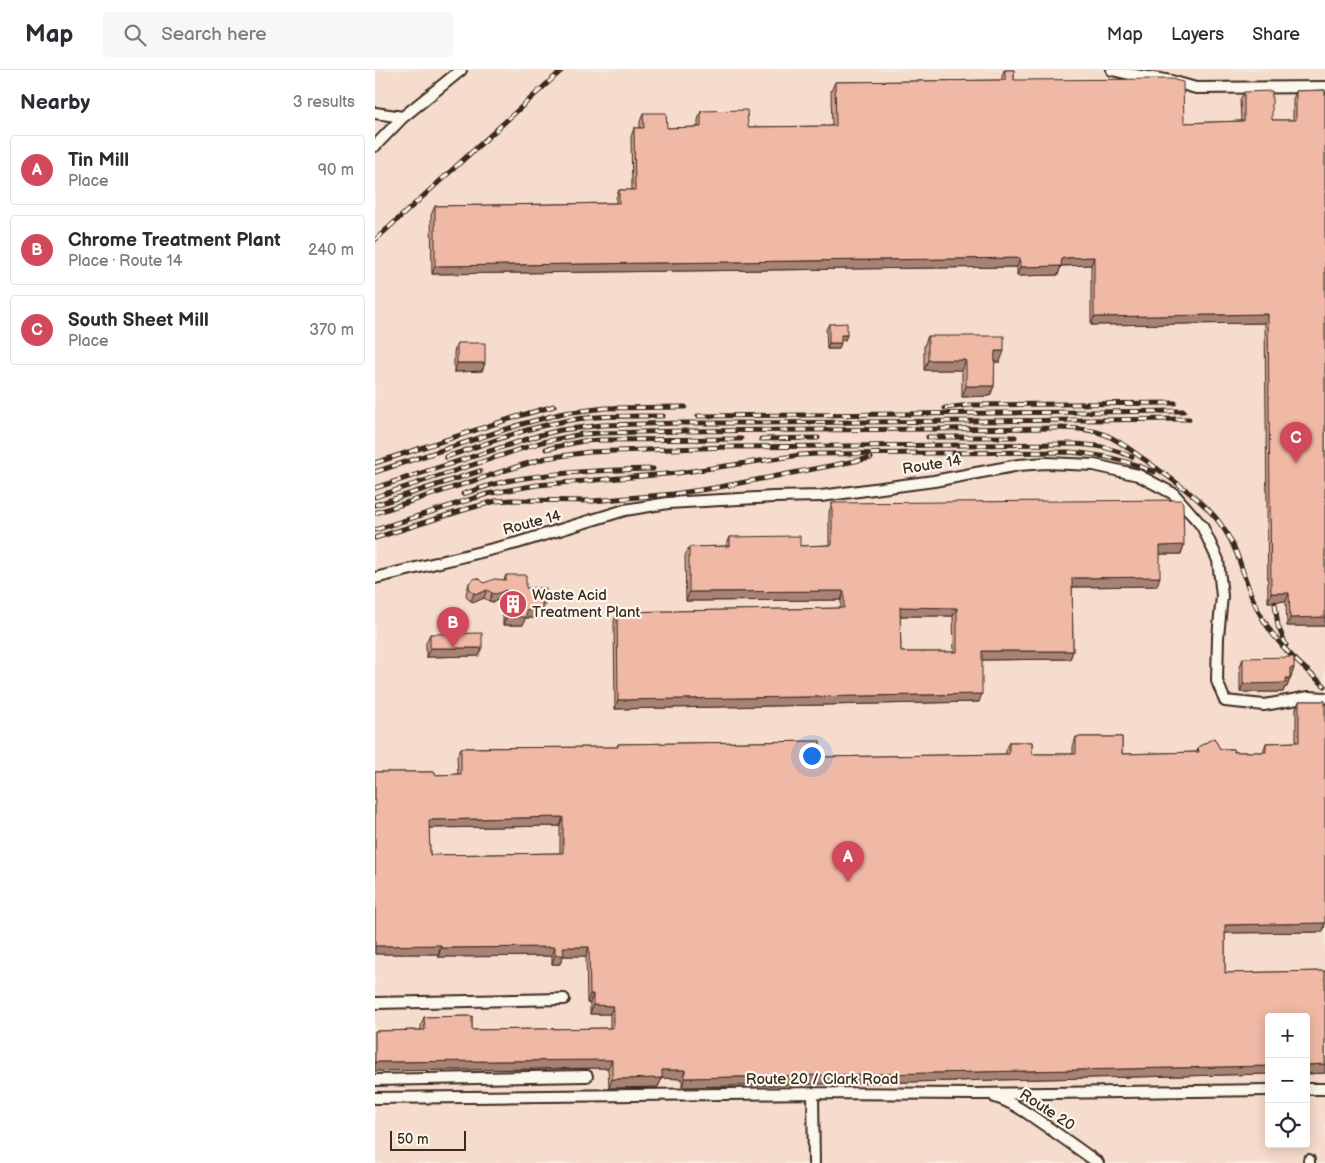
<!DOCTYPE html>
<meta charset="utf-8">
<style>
body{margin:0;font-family:"Balsamiq Sans",sans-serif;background:#f7f7f7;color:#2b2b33}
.controls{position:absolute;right:15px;bottom:15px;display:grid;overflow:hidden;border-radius:5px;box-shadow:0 2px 12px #0003}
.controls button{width:45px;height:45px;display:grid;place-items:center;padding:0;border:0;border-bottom:1px solid #e1e1e2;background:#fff;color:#2b2b33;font:25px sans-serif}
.scale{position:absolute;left:15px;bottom:12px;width:76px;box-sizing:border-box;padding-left:5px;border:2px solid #3b2a1e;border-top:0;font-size:14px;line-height:18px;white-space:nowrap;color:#3b2a1e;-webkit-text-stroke:4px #fbf7ec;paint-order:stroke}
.you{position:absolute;left:436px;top:685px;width:18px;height:18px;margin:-12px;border:4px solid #fff;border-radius:50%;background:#1a73e8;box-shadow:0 0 0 8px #1a73e833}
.badge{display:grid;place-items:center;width:32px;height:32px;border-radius:50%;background:#d1495b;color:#fff;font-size:16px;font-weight:700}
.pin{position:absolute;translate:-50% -41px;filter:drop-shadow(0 1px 2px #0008)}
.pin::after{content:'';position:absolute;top:26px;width:18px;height:15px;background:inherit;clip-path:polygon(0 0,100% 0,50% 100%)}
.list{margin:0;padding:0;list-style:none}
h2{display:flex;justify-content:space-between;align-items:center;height:65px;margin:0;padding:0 20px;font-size:21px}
h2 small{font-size:16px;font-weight:400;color:#7c7c81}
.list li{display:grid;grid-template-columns:32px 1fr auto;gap:15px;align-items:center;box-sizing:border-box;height:70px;margin:0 10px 10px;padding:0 10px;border:1px solid #e1e1e2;border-radius:5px}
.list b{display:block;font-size:19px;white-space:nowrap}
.list p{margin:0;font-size:16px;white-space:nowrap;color:#7c7c81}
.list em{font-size:16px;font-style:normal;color:#7c7c81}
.icon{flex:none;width:28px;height:28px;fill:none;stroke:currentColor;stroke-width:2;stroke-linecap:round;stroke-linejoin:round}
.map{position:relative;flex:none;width:950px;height:1093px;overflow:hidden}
header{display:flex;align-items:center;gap:30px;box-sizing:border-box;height:70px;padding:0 25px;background:#fff;border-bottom:1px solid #e1e1e2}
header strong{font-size:24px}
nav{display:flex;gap:28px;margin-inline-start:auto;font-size:18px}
.search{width:350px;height:45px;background:#f7f7f7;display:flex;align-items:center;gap:12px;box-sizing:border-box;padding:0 18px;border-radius:5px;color:#7c7c81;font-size:19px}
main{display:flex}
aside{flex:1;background:#fff}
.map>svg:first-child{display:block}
.built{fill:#f6dccd;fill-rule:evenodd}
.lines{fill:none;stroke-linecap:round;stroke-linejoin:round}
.minor-casing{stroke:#3b2a1e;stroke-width:14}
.minor{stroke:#fbf7ec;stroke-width:10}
.rail-casing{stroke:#3b2a1e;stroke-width:5}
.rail{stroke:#fbf7ec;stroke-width:3;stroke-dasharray:9;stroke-linecap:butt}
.wall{fill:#ce9f8f;stroke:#3b2a1e;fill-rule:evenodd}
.shaded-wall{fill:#a88274;stroke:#3b2a1e}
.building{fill:#f0b9a6;stroke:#3b2a1e;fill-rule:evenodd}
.labels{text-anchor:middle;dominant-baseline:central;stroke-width:4.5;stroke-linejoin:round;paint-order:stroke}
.street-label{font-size:15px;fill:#3b2a1e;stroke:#fbf7ec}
.poi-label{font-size:15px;fill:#3b2a1e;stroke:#fbf7ec;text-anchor:start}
</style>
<header>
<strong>Map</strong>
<div class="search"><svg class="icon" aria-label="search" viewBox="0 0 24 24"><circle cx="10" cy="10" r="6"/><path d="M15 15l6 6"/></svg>Search here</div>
<nav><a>Map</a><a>Layers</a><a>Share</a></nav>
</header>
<main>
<aside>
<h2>Nearby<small>3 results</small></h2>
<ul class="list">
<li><span class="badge">A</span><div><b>Tin Mill</b><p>Place</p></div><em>90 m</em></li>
<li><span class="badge">B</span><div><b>Chrome Treatment Plant</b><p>Place · Route 14</p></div><em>240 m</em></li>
<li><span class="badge">C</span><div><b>South Sheet Mill</b><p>Place</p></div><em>370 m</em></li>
</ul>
</aside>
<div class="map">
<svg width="950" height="1093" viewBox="0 0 950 1093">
<rect width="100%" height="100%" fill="#f9ebde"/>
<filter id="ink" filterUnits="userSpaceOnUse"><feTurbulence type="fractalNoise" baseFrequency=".02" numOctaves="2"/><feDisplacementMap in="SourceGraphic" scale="10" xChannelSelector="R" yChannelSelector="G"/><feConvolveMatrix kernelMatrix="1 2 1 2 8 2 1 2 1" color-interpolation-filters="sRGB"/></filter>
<g filter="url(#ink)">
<path class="built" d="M0,0H950V1093H0ZM894,947H931V1074H894Z"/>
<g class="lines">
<defs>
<path id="minor" d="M737,0L754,4L796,11L821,18L950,17
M0,43L28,47L86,0
M0,76L28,47
M0,508L142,473L250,440L293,433L398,427L446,426L559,411L644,395L671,393L719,395L763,405L799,424L827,456L843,490L847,526L843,567L842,611L850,631L889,635L934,627L950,628
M0,933L189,929
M0,1010L212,1006
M931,1019H950
M438,1023L439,1093
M620,1027C634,1031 646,1039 658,1047C680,1062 701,1077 723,1093
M0,1028L438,1023L599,1024L894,1020
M934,1090V1093"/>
</defs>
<use href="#minor" class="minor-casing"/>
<use href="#minor" class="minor"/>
<defs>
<path id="rail" d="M0,170L187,0
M570,338L595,335L800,333
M323,346L809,341
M553,367H640
M386,369L443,368
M171,379L208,371L227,370L366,369
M71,387C108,375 147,359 185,352C219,345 253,346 288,346
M0,393L144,346L179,336
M0,402L147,354L188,343L231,338L310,337
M0,418L165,365L186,360L227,355L307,353H375L814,349
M88,424C103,419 117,414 132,411C180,402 229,400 278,399
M0,427L167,372L207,364L226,363L308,361L683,358C700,358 716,359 731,365C747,372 759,383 773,392C800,412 831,431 849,459C865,483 867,504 878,529C892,565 921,592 950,616
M0,435L105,401
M0,443L144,396L171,388L214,382L353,377L697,374C722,375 734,377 757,387
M0,460L112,424L162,415L303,403L425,385L442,384L694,382C724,384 751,390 779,402
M0,468L92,439L121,431L137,430L218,431L298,424L339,418L496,388
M900,534L903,556L911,575"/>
</defs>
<use href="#rail" class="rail-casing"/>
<use href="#rail" class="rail"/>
</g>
<path class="wall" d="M629,0H639V10L809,53L866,51L865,30L869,22L897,50H918V29L921,21L950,20V556H912L911,531L893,532L890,253L716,255V195L686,196L683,205L642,206V197L57,204L56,145L60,136L241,133V128L244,120H257L256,67L259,58H265V52L268,43L292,58L323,57V50L326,41L373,57L457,56L456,21L460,12L627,10V6Z
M454,254L472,265L470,270H466L464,279H452L451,259Z
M553,266L625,292H619V316L615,326L587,327V300H549V276Z
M82,273L110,293L107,301L79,302V282Z
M457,433L809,475L806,484H785L782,516L697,517L698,581L695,589L607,590L604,632L240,639L239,551L242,542L466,538V530L311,531L310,486L314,477L351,476L355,467L425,476L454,475V442ZM525,546H578L579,582H526Z
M131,505L151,518L168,539H167L164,548H150L148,555H128V528L118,532L114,531L109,528L100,532L96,531L93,529L91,525L94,513H109L129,510Z
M55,564L104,586L51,587V573Z
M868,588L919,598L912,617H910L908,622H865V597Z
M924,631H950V855L948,862L850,863V903L950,901V1003L931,1004V947H894V1004L307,1017V1009L287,1008L283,1017L234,1018L233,998L0,1001V961L46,960V956L49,947L97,946V960L235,958V944H215V933H212L211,886H188L185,894H177V886L63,887V884H0V702H60V705L83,704L82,686L86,678L242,677L243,674L445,671V687L631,684V681L634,672H657V684H698V676L701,667H747V684L822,682L823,677L839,668L845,679H858L859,682H888L891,673L921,672V639ZM185,756V783L55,785L54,758Z"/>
<path class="shaded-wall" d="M719,187L716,195L684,196L687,188Z
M645,188L642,197L57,204L60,196Z
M686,196L683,205L642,206L645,197Z
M893,244L890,253L716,255L719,247Z
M466,265H472L470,270L463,271Z
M454,273H466L464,279H452Z
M620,281H629L625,292H616Z
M553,290H591L587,300H549Z
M82,293H110L107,301L79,302Z
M591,316H619L615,326L587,327Z
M809,475L806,484H782L785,476Z
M785,507L782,516L694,517L697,508Z
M112,520L109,528L100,532L96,531L99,523Z
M131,520L128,528L118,532L114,531L117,523Z
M469,521L466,530L311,531L314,522Z
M896,523H914L911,531L893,532Z
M167,531H171L168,539H164Z
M525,537L582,538L578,546H522Z
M151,540H167L164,548H150L148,555H128L131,547Z
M950,547V556H912L915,548Z
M55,578H107L104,586L51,587Z
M607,581H698L695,589L604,590Z
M915,598H919L916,607H912Z
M911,608H915L912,617H910L908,622H865L868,614Z
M607,624L604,632L240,639L243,630Z
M188,747L185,756L51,758L54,750Z
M950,853L948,862L847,863L850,855Z
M66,875L63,884H0V876Z
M180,877L177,886L63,887L66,878Z
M188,877H214L211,886H188L185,894H177L180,885Z
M215,924H218L215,933H212Z
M218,935L238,936L235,944H215Z
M237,990L233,998L0,1001V992Z
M950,994V1003L931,1004V995Z
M894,996V1004L307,1017L310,1008Z
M287,1000H310L307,1009L284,1008Z
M287,1008L283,1017L234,1018L237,1009Z"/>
<path class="building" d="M630,0H639V10L796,9L808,12L809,53L869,51V22L897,21V50H921V21L950,20V547L915,548L914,523H896L893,244L719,247V187L687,188L686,196L645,197V188L60,196V136L244,133V120H260L259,58H269L268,43H291L292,58L326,57V41L372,40L373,57L461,56L460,12L630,10Z
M472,253V265H466V273H454V254Z
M553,266H629V281H620L619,316H591V290H553Z
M82,273H110V293H82Z
M806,430L808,433L809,475L785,476V507L697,508L698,581H607V624L243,630L242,542L469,538V521L314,522V477L355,476V467L425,466V476L457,475V433ZM525,537L582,538V582H526Z
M131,505H151V518H171V531H167V540H151V547H131V520L121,524L117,523L112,520L103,524L99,523L96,521L94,517V513L97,510L101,508L105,509L109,513L119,509L131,510Z
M107,563V578H55V564Z
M919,587V598H915V608H911V613L868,614V588Z
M924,631H950V853L850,855V903L950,901V994L931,995V947H894V996L310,1008V1000H287V1008L237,1009V990L0,992V961L50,960L49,947L97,946V960L238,958V936L218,935V924H215L214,877H188L189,885H180V877L66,878V875L0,876V702H60V705L86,704V678L243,677V674L445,671V687L634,684V672H657V684H701V667H747V684L824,682L823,677L839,668L845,679H858L859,682H891V673L924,672ZM188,747V783L55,785L54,750Z"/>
</g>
<defs>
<symbol id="building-disc" viewBox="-11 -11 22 22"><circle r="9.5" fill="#d1495b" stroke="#fbf7ec"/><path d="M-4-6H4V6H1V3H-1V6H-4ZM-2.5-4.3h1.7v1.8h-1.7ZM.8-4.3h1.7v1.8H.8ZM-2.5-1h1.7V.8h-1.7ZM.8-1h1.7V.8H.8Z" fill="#fff"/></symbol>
</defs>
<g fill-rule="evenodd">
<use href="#building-disc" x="122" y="518" width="32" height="32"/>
</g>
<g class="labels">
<g class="street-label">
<text transform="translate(557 395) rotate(-9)">Route 14</text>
<text transform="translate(157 453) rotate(-15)">Route 14</text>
<text x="447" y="1009">Route 20 / Clark Road</text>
<text transform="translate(672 1040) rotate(33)">Route 20</text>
</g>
<g class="poi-label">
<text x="157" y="525">Waste Acid<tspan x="157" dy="17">Treatment Plant</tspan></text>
</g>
</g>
</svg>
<div class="controls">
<button>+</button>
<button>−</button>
<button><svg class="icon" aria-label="locate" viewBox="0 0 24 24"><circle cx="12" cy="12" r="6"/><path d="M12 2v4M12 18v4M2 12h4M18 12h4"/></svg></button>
</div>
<div class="scale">50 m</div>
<div class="you"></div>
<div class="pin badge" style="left:473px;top:812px">A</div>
<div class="pin badge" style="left:78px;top:578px">B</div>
<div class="pin badge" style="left:921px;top:393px">C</div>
</div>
</main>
